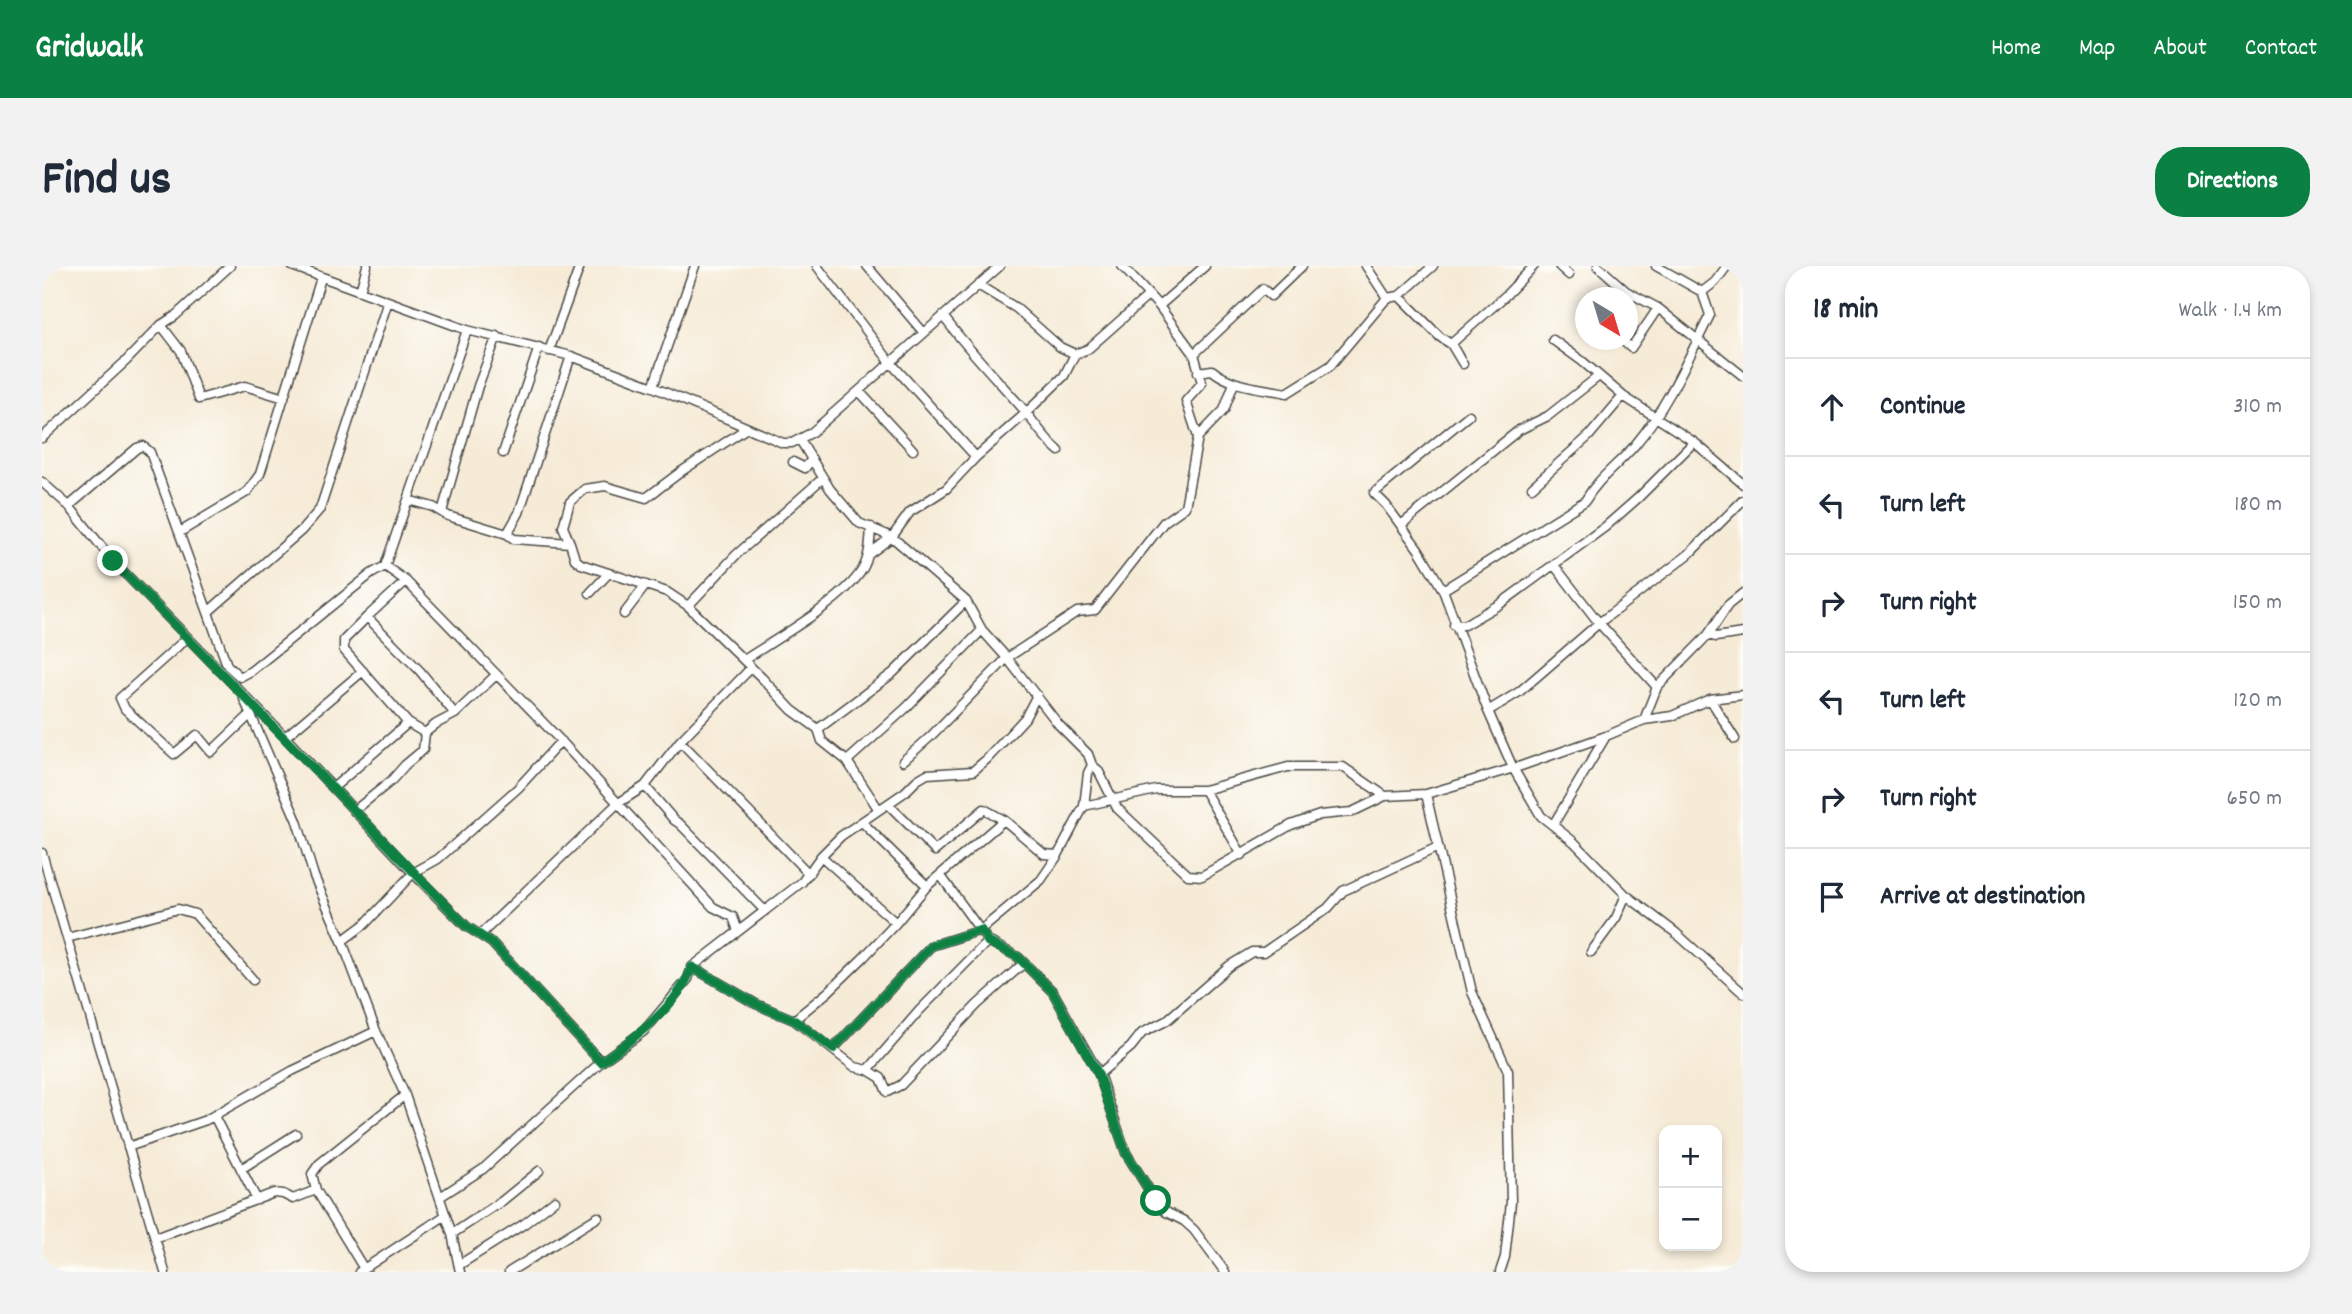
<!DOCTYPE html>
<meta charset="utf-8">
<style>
body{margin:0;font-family:Dekko,sans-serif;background:#f2f2f3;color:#1f2937}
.controls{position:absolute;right:21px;bottom:21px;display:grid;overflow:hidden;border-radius:14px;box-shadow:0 4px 10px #0003}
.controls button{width:63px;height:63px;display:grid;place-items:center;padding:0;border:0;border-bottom:2px solid #e0e1e3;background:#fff;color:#1f2937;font:35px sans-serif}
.compass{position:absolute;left:1533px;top:21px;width:63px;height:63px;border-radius:50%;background:#fff;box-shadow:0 4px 10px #0003;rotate:142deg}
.stop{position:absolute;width:21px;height:21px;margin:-16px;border:5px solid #0b8043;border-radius:50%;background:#fff}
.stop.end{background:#0b8043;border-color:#fff;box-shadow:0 2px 7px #0008}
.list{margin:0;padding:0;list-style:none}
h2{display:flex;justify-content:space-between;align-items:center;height:91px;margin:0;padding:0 28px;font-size:30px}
h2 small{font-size:23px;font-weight:400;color:#747a83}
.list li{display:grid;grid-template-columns:46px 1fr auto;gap:21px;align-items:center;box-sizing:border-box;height:98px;padding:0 28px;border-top:2px solid #e0e1e3}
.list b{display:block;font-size:26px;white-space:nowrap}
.list em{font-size:23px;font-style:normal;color:#747a83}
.icon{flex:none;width:38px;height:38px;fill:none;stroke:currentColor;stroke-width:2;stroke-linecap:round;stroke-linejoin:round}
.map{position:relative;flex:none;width:1701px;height:1006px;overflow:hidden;border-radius:28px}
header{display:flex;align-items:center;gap:42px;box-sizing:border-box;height:98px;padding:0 35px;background:#0b8043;color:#fff}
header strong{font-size:33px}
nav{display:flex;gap:38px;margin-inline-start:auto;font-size:24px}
.intro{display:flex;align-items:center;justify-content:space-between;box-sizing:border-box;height:168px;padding:0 42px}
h1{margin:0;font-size:49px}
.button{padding:18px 32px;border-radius:28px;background:#0b8043;color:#fff;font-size:24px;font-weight:700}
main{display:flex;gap:42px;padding:0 42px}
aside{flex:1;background:#fff;border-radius:28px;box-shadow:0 4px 10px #0003}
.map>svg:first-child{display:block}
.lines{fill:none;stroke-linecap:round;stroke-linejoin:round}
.street-casing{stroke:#494845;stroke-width:11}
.street{stroke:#fff;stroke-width:8}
.route{stroke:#0b8043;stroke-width:9}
</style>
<header>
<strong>Gridwalk</strong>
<nav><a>Home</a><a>Map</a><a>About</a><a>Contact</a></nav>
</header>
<div class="intro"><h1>Find us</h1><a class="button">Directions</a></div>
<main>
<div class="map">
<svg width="1701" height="1006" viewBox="0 0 1701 1006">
<rect width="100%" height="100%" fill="#fdfcf7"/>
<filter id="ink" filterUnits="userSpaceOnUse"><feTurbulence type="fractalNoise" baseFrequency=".0143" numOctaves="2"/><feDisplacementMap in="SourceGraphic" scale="14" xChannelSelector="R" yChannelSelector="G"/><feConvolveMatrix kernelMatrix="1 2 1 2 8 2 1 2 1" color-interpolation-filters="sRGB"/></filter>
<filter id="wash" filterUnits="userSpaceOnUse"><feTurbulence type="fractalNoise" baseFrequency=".00686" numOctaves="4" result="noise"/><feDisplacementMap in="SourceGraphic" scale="28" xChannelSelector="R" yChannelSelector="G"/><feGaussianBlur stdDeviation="1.57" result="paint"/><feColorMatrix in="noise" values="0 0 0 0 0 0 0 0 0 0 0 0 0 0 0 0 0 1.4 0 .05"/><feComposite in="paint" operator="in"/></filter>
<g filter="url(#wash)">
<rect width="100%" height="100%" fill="#f6ebd7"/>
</g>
<g filter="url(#ink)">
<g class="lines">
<defs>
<path id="street" d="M250,0L425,64L529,90L611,121L741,177H750L769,167L958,0
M775,0L849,97L934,191
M825,0L882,67
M1324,0L1345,32
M1517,0L1527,9
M1556,0L1584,25L1616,42L1701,110
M936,19L974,42L1018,81L1033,88L1046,83L1107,29
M318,25L325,0
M1660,26L1673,16L1685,0
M1357,30L1398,71L1409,78L1421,98
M1117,40L1163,0
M901,50C924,81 950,108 975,136C990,152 1000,171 1017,185
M119,59L139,85L157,133L203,120L242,132
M1511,74L1540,95L1581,130L1652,176L1701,218
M1580,74L1589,82L1616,42
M1409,78L1463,30L1492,0
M507,85L538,0
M1152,88L1221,23L1229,30L1260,0
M1156,106L1170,104C1190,121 1220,122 1245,127L1288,100L1345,32L1357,30L1391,0
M611,121L653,0
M817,125L871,184
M1427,149L1332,227L1344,239L1377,284L1401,324L1446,445L1471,502L1499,550L1532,576L1584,629L1634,667L1701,727
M1156,171L1182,144L1192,117
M0,172L84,95L119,59L133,50L188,0
M758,174L788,223L817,257L850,271L924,335L940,364L965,392L1017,459L1046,488L1050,499L1056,504L1075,542L1146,609L1160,610L1249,559L1278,549L1310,546L1343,530
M461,187L497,81
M751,196L763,202L770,193
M0,216L27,240L71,295L243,471L371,607L424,660L450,677L559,796
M1490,221L1547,170L1581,130
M366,234L391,241L406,250L465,268L477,247L529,90
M27,240L95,182L101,180L108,186L185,399L198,411L209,405L329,308L343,300L364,315L519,475L671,641L691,651L696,665
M400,246L436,120L455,70
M1359,259L1477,164L1506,150L1557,110
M138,266L205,226L218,208L279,12
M465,268L472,273L528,277L521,261L528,236L543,223L563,220L604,232L640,205L705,162
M528,277L533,293L539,298L625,326L646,340L720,412L750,444L776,463L780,475L805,495L837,544
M827,288L850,271L868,246L904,223L934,191L984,147L1022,110L1033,88
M1512,299L1557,357L1615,421
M343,300L425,64
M364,315L325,351L378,405L413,448
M1401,324L1543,235C1556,212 1576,199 1593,179C1625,141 1646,93 1668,49L1660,26L1614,0
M548,327L566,308
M646,340L694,289L781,212
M166,346L260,264L278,243L346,35
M582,348L604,319
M325,351L302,374V384L366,457L383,467
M1412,359H1422L1458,338L1563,261L1596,232L1652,176
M1666,369L1674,371L1701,367
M145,372L78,432L83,443L132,488L155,469L169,486L209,448
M702,394C734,373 801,335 820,304C828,291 828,275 829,261
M202,433L255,555L272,610L300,675L334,765L363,829L410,968L418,1006
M1668,433L1693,473
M1446,445L1477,426L1557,357L1646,289L1701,234
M1602,454L1615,421L1666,369L1686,339L1701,327
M776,463L851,407L924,335
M243,471L321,405
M638,475L767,608
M805,495L864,442L940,364
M861,495L888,471L965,392L1035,346L1053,344L1122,256L1143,241L1156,171L1144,135L1160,117L1152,88L1117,40L1080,0
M603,520L632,554L638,558L723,645
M291,522L366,457
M1162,524L1200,589
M846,538L893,585L942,543L962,554L1002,588L1016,589
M1042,540L1114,524H1162L1246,501H1301L1343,530L1384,528
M312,545L349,515L363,499L381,484L383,467L394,458L413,448L454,409
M820,556L885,620
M1511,559L1564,470
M0,587L123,1006
M779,590L854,657
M899,610L946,675L976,691L1011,726L1057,808L1084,887L1114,935L1124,946L1142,955L1152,964L1183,1006
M438,669L575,538L603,520L638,475L709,402
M25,672L136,643L153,648L211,714
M300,675L323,658L371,607L396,593L476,522L519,475
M1549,686L1574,652L1584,629
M650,701L714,738L752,754L813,801L826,804L839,812L845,826L859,819L935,739L982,697
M752,754L786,726L821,692L854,657L885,620L962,554
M791,783L889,680L939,664L999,614L1016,589L1042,540L1046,507L1050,499
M826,804L877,745L946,675
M1057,808L1089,781L1100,767L1124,755L1187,700L1210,686H1222L1286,642L1301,625L1396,581
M172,850L215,934
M86,881L164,854L250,805L334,765
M199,903L254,868
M398,931L441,903L559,796L602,765L646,713L650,701L760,616L779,590L799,570L863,526L875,514L885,508L931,505L945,493L983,452L995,429
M410,968L460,935L497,905
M113,972L232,927L241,928L251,933L274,924
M417,999L482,958L513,934
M322,1003L274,924L270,908L277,898L363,829
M317,1006L404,949
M467,1006L556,951
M1458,1006L1463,991L1469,936L1466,805L1430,726L1384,528L1479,500L1564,470L1602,454L1630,450L1668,433L1701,429"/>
</defs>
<use href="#street" class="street-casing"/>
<use href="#street" class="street"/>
</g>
</g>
<g class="lines" filter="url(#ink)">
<path class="route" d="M71,295L424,660L450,677L559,796C591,773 636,741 650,701L714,738L752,754L791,783L889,680L939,664L946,676L976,691L1011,726L1056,808L1084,887L1114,935"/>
</g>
</svg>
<div class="controls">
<button>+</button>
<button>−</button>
</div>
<svg class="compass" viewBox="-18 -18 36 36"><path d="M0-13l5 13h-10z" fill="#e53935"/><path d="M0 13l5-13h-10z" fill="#747a83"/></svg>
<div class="stop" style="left:1114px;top:935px"></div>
<div class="stop end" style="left:71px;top:295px"></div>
</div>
<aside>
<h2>18 min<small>Walk · 1.4 km</small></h2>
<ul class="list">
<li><svg class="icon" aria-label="ahead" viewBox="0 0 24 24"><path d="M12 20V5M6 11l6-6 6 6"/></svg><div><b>Continue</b></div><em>310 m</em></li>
<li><svg class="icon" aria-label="left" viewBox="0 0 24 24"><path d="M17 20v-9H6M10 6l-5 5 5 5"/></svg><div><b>Turn left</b></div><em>180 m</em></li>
<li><svg class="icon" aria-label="right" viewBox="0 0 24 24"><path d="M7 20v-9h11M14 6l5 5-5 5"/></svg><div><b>Turn right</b></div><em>150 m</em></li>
<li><svg class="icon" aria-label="left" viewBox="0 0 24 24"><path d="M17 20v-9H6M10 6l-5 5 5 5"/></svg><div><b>Turn left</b></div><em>120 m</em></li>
<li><svg class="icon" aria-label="right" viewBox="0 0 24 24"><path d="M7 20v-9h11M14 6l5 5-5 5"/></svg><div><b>Turn right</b></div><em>650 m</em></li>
<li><svg class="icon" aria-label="arrive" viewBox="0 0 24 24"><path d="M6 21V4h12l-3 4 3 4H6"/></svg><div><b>Arrive at destination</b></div></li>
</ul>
</aside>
</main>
